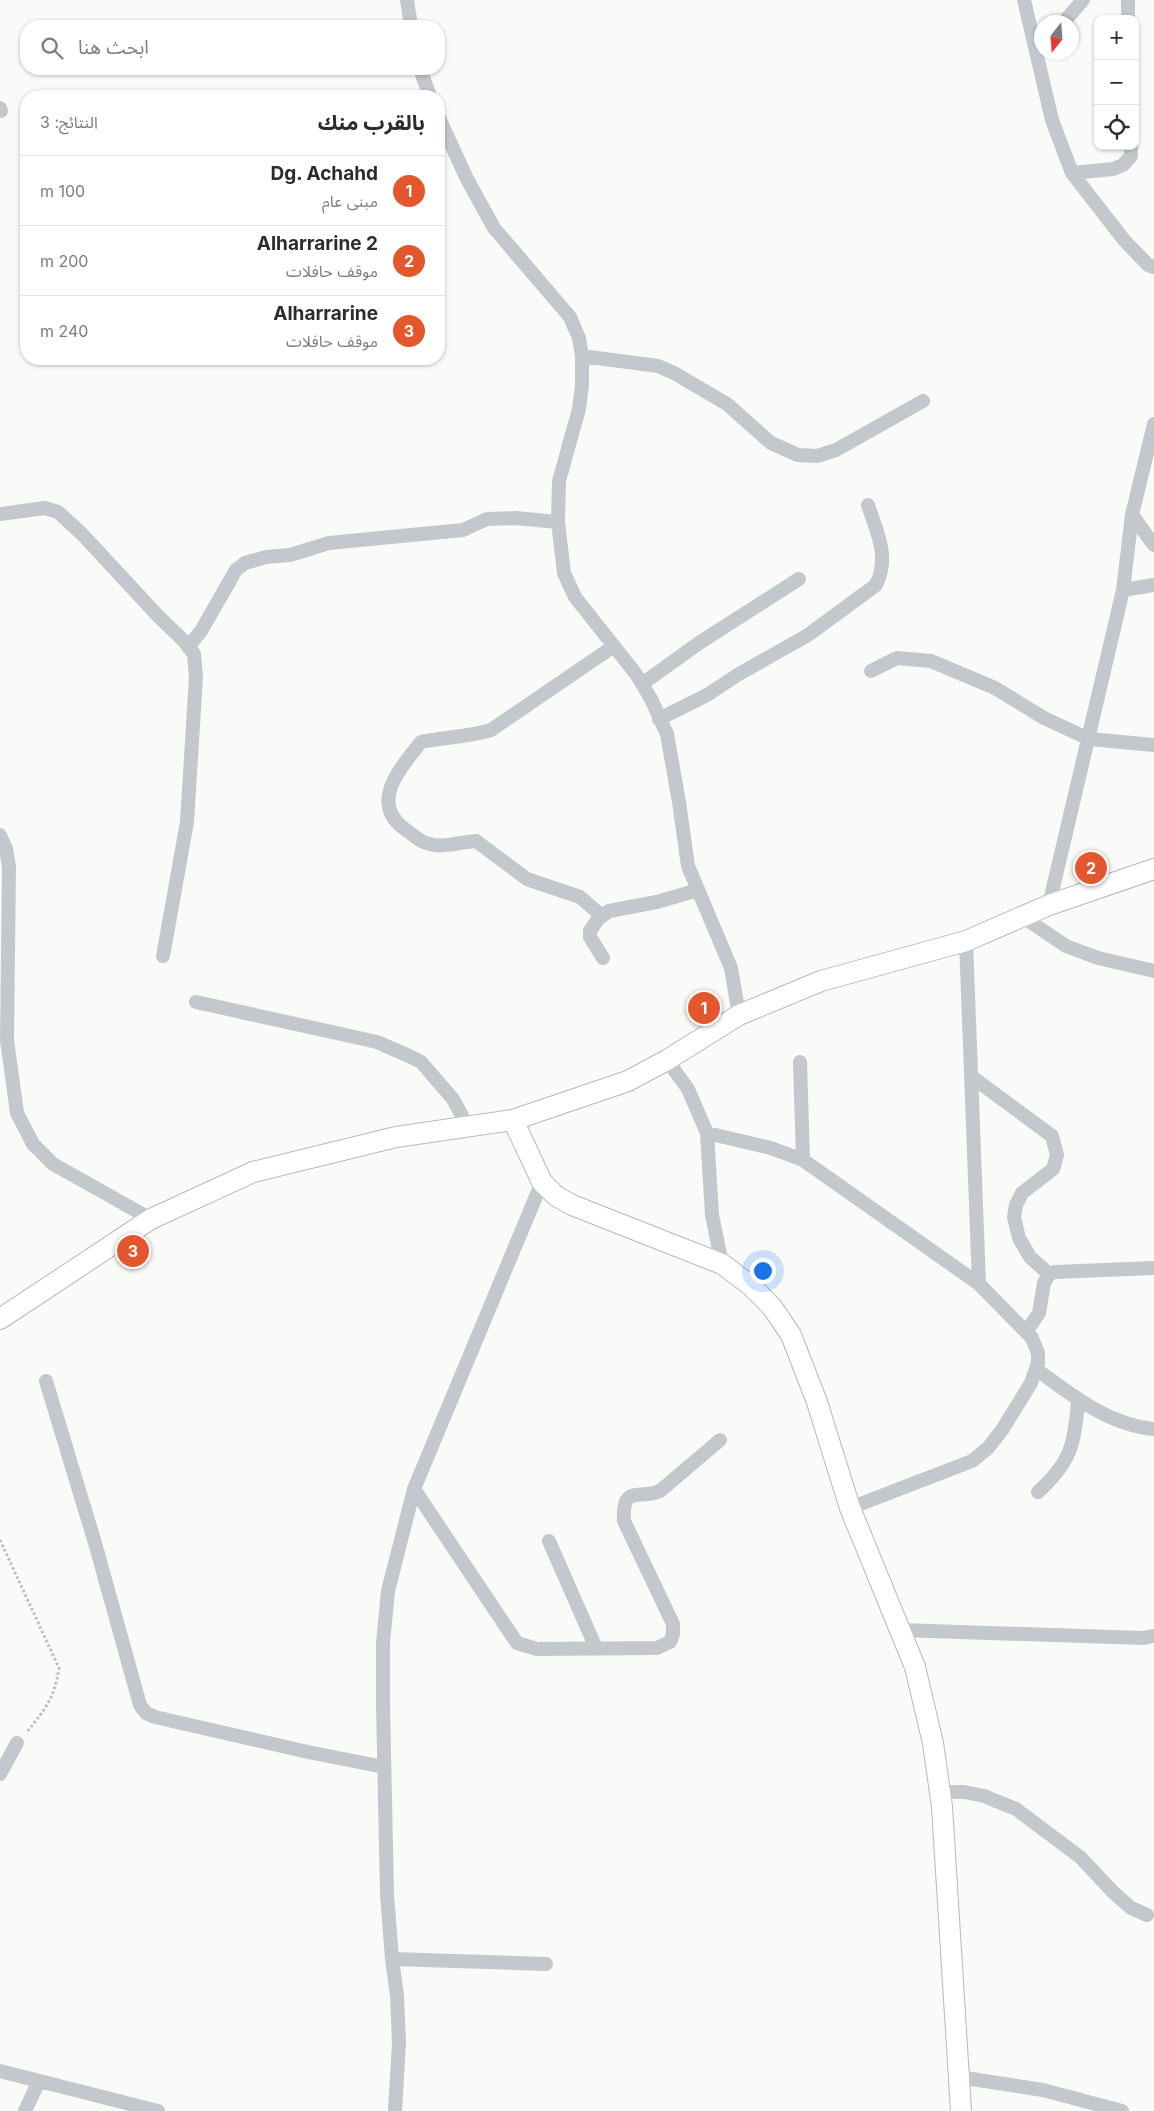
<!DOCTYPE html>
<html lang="ar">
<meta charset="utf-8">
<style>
body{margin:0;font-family:Inter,"Noto Sans Arabic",sans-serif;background:#f2f2f3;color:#2b2b33;direction:rtl}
.controls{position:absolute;right:15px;top:15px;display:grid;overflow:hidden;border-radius:10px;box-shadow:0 1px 4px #0004}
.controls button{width:45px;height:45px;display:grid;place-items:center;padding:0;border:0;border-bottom:1px solid #e1e1e2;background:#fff;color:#2b2b33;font:25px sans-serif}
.compass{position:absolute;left:1034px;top:15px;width:45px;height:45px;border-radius:50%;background:#fff;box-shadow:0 1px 4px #0004;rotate:197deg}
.you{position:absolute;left:762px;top:1270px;width:18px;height:18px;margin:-12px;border:4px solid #fff;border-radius:50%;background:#1a73e8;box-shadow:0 0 0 8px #1a73e833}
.badge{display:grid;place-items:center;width:32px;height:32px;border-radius:50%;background:#e4572e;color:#fff;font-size:16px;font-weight:700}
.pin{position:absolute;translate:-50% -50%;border:2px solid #fff;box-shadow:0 1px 5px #0006}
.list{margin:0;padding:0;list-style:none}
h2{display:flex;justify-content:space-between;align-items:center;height:65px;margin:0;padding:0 20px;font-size:21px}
h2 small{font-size:16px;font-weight:400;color:#7c7c81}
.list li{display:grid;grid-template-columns:32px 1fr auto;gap:15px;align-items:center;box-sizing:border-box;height:70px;padding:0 20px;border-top:1px solid #e1e1e2}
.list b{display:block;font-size:19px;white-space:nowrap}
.list p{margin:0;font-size:16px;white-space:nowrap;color:#7c7c81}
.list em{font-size:16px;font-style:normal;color:#7c7c81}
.icon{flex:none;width:28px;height:28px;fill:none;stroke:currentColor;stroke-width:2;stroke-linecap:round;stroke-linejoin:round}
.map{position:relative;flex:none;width:1154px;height:2111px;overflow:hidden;direction:ltr}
.search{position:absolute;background:#fff;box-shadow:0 1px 4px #0004;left:20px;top:20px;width:425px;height:55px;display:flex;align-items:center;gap:12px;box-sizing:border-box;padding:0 18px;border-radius:20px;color:#7c7c81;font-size:19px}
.panel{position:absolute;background:#fff;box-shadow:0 1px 4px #0004;left:20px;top:90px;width:425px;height:275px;border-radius:20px;direction:rtl}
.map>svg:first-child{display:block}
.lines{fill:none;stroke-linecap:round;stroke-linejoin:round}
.secondary-casing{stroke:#b3babf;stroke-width:22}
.path{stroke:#bbbfc2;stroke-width:3;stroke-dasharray:2.5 2.5;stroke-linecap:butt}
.street{stroke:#c3c8cc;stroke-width:14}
.secondary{stroke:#fff;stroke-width:20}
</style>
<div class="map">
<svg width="1154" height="2111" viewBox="0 0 1154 2111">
<rect width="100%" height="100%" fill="#fafaf8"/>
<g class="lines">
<defs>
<path id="secondary" d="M513,1120L542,1182L556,1196L572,1205L722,1264L750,1285L772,1307L791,1335L817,1402L850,1508L915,1667L933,1743L942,1807L961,2111
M0,1319L151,1219L253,1172L396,1137L513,1120L628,1081L667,1060L739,1015L821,981L966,941L1049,905L1154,869"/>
</defs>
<use href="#secondary" class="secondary-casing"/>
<path class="path" d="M0,1540L59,1668C54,1699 46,1708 27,1732"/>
<path class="street" d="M407,0L411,26
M1024,0L1052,120L1072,173L1124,240L1148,265L1154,267
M1128,0V19
M1064,22L1083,0
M420,69L430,96
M0,108L1,111
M439,118L467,179L494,228L570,317L579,338L582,356V385L579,409L559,481L558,522L564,573L575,597L636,674L651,699L667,734L679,802L688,866L731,968L739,1015
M1072,173L1113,169L1123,165L1131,156V146
M582,356L658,366L674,373L727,404L771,443L798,455L817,456L836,450L923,401
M0,514L45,508L58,512L82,534L158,616L185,642L194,654L196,677L187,822L163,956
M1132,515L1154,545
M1123,590L1154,585
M188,647L201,631L236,570L245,563L266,557L290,555L329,543L463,530L487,519L515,518L558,522
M871,671L897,658L931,661L995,688L1044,718L1089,739L1154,745
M642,684L699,643L799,579
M659,719L707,695L739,674L808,635L876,585C890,557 877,533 868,505
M0,835L6,849L9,867L7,1040L17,1113L33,1144L53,1164L151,1219
M1049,905L1123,590L1132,515L1154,424
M602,916L580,897L527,879L476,841C459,842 442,849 426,843C419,841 412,834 406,830C368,803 400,769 421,742C444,737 469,737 491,730L614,646
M1023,917L1066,946L1098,958L1154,971
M966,941L979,1284
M603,958L590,937V931L598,919L609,911L657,902L698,890
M196,1002L377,1042L409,1056L421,1062L453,1099L468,1127
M667,1060L688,1089L707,1133L712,1215L722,1264
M800,1062L803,1160
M972,1077L1052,1136L1057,1155L1053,1169L1022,1193L1016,1205L1014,1217L1019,1238L1030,1257L1049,1274
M707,1133L771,1148L803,1160L979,1284L1032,1338L1038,1353V1363L1031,1383L1002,1430L988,1448L972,1461L850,1508
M1026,1332L1039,1313L1044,1283L1049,1274L1055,1272L1153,1268
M1036,1369C1071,1395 1109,1425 1154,1429
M46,1381L95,1543L140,1705L146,1713L155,1717L308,1752L384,1767
M414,1489L517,1643L537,1649L657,1648L670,1642L673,1634V1624L624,1521C622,1484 638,1500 660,1491L720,1440
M1038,1492C1071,1462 1075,1444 1078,1400
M549,1541L596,1648
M900,1630L1143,1638L1154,1636
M0,1774L17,1743
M940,1792H964L984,1796L1016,1809L1080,1857L1114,1893L1131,1908L1147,1915
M392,1959L546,1964
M0,2071L158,2111
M959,2077L1043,2090L1122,2111
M25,2111L39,2081
M395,2111L399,2043L397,1996L392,1959L387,1894L383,1704V1643L388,1591L414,1489L542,1182"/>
<use href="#secondary" class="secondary"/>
</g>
</svg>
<div class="controls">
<button>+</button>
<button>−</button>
<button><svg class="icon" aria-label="locate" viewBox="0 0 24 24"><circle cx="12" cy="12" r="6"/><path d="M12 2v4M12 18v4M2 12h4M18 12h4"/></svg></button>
</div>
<svg class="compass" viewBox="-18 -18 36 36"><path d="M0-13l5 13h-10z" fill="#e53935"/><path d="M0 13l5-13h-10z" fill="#7c7c81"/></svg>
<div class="you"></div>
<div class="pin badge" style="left:704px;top:1008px">1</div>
<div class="pin badge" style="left:1091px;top:868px">2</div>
<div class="pin badge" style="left:133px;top:1251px">3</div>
<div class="search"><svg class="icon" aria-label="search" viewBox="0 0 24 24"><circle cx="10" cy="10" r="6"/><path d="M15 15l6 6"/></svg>ابحث هنا</div>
<section class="panel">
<h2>بالقرب منك<small>النتائج: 3</small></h2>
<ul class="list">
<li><span class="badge">1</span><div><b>Dg. Achahd</b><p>مبنى عام</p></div><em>100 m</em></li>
<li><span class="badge">2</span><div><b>Alharrarine 2</b><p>موقف حافلات</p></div><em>200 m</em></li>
<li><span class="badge">3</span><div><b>Alharrarine</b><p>موقف حافلات</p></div><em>240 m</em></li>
</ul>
</section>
</div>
